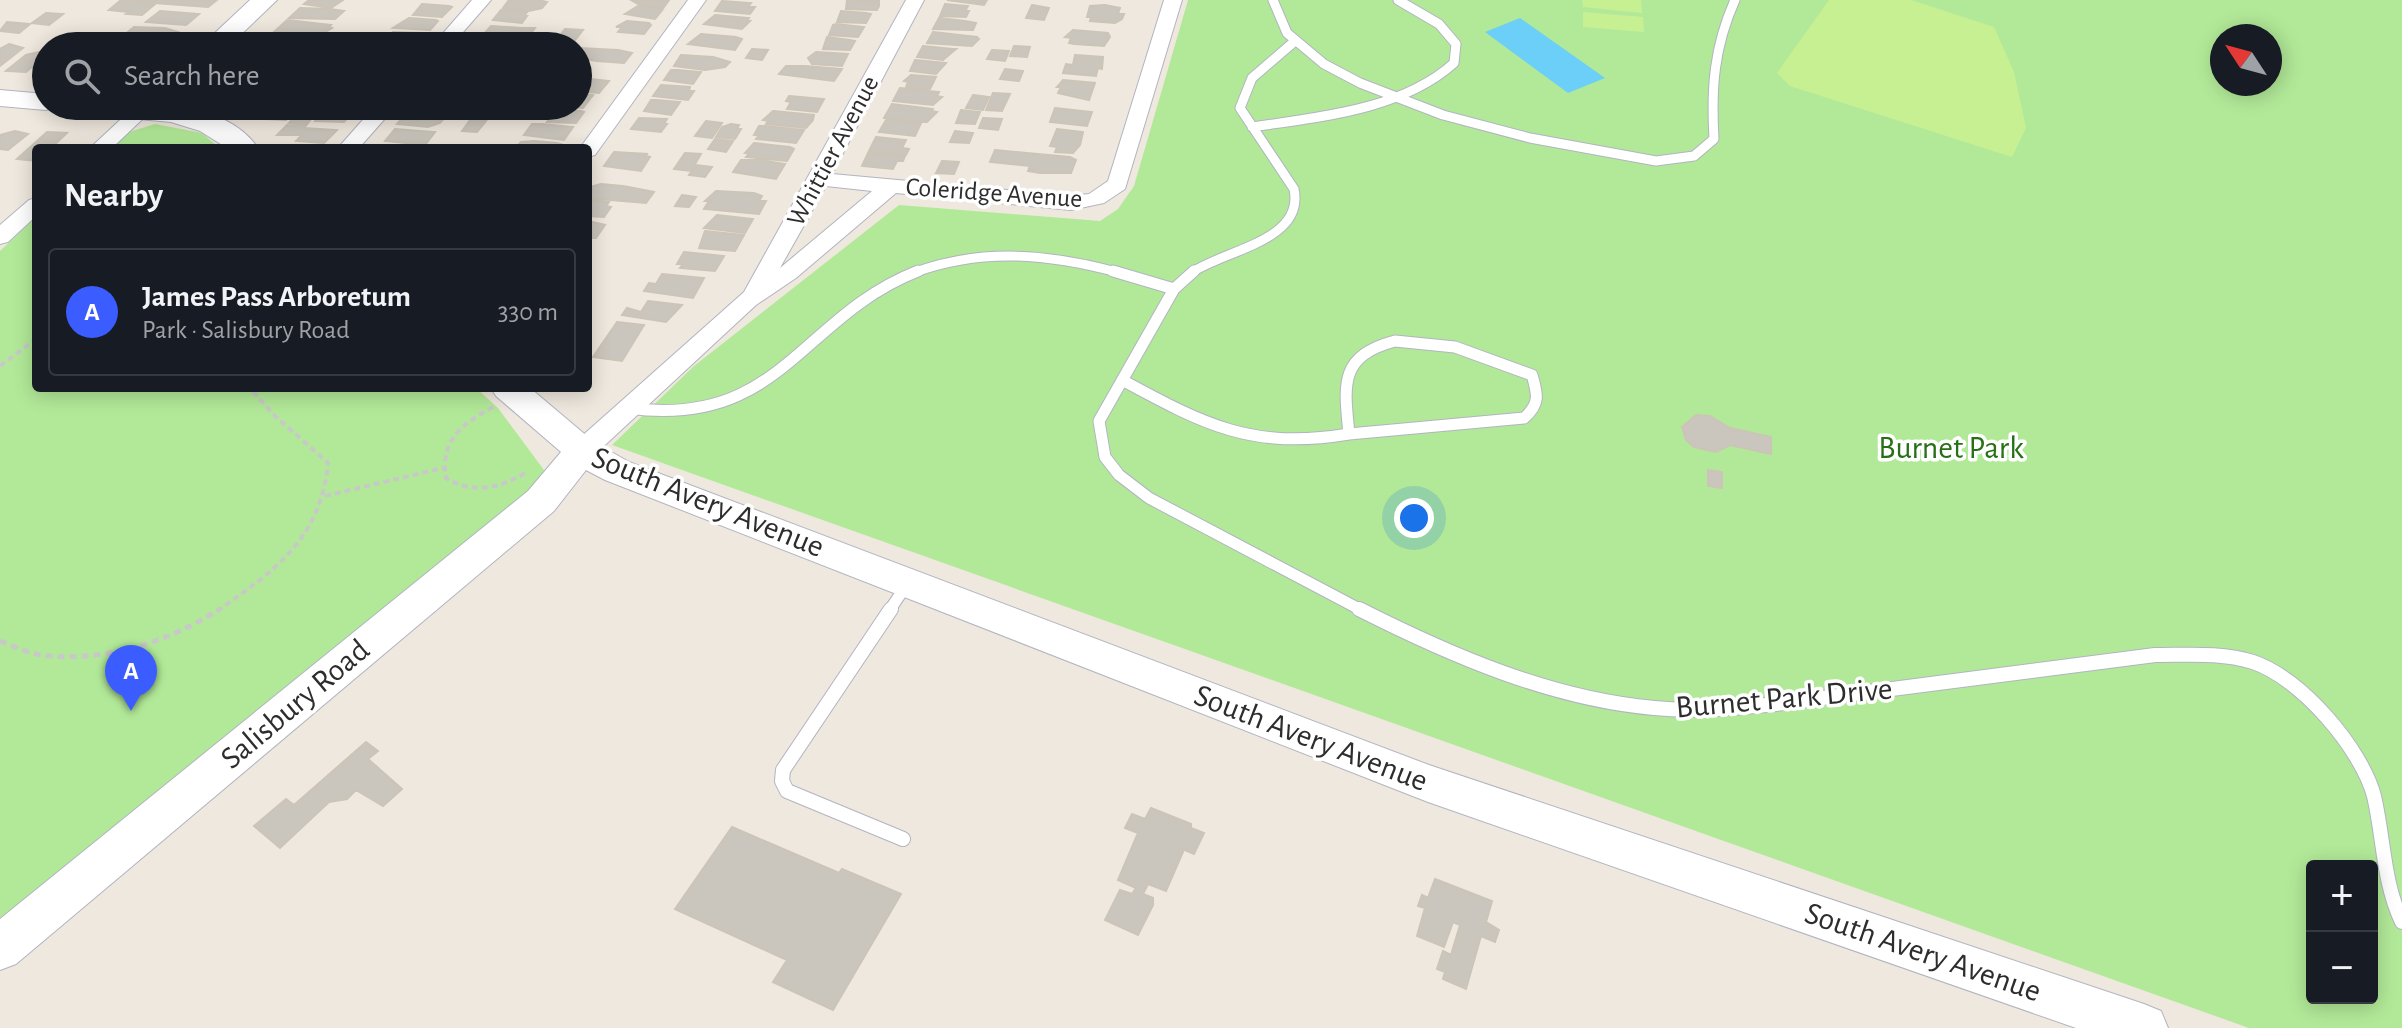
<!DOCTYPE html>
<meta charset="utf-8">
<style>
body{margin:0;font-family:"Alegreya Sans",sans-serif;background:#242831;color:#f1f3f6}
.controls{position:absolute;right:24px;bottom:24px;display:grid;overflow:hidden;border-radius:8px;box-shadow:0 4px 20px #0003}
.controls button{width:72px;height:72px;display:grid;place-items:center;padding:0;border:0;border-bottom:2px solid #363941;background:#171b24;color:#f1f3f6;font:40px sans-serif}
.compass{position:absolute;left:2210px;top:24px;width:72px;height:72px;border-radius:50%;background:#171b24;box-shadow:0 4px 20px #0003;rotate:306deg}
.you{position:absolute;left:1414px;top:518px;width:28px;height:28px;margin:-20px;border:6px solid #fff;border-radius:50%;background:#1a73e8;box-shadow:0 0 0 12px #1a73e833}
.badge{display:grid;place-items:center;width:52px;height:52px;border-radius:50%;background:#3b5cff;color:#fff;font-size:26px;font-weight:700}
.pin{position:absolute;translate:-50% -66px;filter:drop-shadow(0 2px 4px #0008)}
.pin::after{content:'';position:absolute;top:42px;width:28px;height:24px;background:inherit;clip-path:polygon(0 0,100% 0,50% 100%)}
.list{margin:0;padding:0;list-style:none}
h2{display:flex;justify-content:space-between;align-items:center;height:104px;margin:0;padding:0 32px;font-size:34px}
h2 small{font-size:26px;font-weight:400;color:#9ea1a6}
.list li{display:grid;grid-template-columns:52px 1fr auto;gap:24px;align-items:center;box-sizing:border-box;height:128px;margin:0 16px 16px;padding:0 16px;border:2px solid #363941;border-radius:8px}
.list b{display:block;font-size:30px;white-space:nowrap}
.list p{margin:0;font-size:26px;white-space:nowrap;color:#9ea1a6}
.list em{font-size:26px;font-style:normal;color:#9ea1a6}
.icon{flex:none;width:44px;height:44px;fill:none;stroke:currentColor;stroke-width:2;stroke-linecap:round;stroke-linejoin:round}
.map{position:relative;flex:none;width:2402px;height:1028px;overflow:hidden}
.search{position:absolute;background:#171b24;box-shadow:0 4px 20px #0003;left:32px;top:32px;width:560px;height:88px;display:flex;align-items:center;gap:20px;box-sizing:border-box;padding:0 28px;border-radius:44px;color:#9ea1a6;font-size:30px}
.panel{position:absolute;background:#171b24;box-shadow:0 4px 20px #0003;left:32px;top:144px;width:560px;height:248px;border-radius:8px}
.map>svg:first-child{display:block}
.green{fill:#b2e998;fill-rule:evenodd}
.pitch{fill:#c7f093}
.water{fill:#6bcff7}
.building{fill:#cbc6bd;stroke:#cbc4b7;stroke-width:2}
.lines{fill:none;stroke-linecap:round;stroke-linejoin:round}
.lane-far2-casing{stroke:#b2b4c1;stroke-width:11}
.lane-far1-casing{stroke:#b2b4c1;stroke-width:13}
.lane-casing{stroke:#b2b4c1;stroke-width:16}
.street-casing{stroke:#b2b4c1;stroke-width:2}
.secondary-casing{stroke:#b2b4c1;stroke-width:2}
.path-far1{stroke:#c8c8c8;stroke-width:4;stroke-dasharray:6 4;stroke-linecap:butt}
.path{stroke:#c8c8c8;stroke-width:5;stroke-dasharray:7 5;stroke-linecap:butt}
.lane-far2{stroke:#fff;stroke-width:9}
.lane-far1{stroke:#fff;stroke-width:11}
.lane{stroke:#fff;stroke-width:14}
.street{fill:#fff;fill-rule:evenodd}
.secondary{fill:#fff;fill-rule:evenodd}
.labels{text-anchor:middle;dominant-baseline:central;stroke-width:7;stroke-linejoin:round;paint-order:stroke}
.far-street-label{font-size:26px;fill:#2d2d2d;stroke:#fff}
.park-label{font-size:32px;fill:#277016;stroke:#fff}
.street-label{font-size:32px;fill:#2d2d2d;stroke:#fff}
</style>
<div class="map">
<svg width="2402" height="1028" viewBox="0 0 2402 1028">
<rect width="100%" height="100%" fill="#efe8de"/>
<path class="green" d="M1188,0H2402V1028H2249L612,445L694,366L899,205L1100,221L1118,209L1134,186ZM2222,36H2270V84H2222ZM2312,866H2372V998H2312Z
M155,124L202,133L219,148H111L129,132Z
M36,217V388H476L498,408L544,470L540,485L0,920V251Z"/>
<path class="pitch" d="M1582,0H1641L1642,13L1583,7Z
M1829,0H1911L1994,27L2014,72L2026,128L2012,157L1790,86L1777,73Z
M1583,12L1643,17L1644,32L1583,27Z"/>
<path class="water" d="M1520,18L1605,78L1568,93L1485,32Z"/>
<path class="building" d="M121,0H143L128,12L109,10Z
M143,0H217L208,7L140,2Z
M309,0H343L331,8L304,4Z
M509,0H538L547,2L542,8L529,11L503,8Z
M631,0H669L664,7L638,4Z
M847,0L879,1V6L877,10L846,9Z
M947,0H987L984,5Z
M722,1L751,3L748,7H755L750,14L715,11Z
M139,3L155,4L142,15L126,14Z
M422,4L449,6L452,7L442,17L413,15Z
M945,4L968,6L965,11H969L966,17L940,16Z
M1032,5L1049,8L1044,20L1026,18Z
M1105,5L1120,8L1118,14H1124L1122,19L1115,23L1090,21L1091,17H1087L1090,6Z
M638,6L660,8L663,9L655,19L625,14Z
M300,8L330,9L344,11L335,19L289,18Z
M501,10L528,11L524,16H527L522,23L493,20Z
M160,11L199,14L186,25L146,22Z
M841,11L866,13L871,14L866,23L837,22Z
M46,13L63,14L49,25L32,23Z
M715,15L749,18L747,21H750L742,29L704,24Z
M409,18L436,20L438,21L430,30L393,28Z
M939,18L965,21L976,23L973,30L933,29Z
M287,20L331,25L329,27L332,28L319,36L274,32Z
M627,21L649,23L651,25L644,34L618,32L622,27H616Z
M7,22L30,24L19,33L0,31Z
M833,25L836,24L864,27L858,37L829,35Z
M491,26L523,28H535L528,37L484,34Z
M134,27L165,28L178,32L165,43L118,40Z
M565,29L583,30L572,44L554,43Z
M1073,30L1108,33L1110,37L1104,46L1074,44L1069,43L1071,38L1065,37Z
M393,32L423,33L425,35L416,44L389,43Z
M933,32L977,37L979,39L972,46L927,43Z
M701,34L736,37L742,39L735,50L688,44Z
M827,37L850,40L855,41L850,50L823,49Z
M476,38H482L506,41L502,46H470Z
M9,44L23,48L0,66V49Z
M923,46L953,49H956L943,60L917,57Z
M1014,46L1030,47L1027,57L1010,56Z
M579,48L618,50L632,53L624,63L597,61L578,58Z
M752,49L768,50L762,60L746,58Z
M992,50L1009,51L1005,61L987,59Z
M39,52L46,55L26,72L6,71L26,55Z
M816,52L848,54L842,66L812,64L808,58Z
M681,55L713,57L730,62L725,67L705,70L674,66Z
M1075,55L1103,57L1102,69L1098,68L1096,76L1063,73L1066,64L1073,65Z
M915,60L946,63L936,74L910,71Z
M805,66L842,69L834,81L779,74L786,66Z
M1005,69L1023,71L1019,81L1000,79Z
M671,70H678L701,72L693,84L664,80Z
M911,75L936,77L930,89L906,87L908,82L904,81Z
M578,78H581L609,81L599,93L578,91Z
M1063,80L1095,83L1089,100L1058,93L1061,87H1057Z
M661,85L690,87L689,91H694L688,100L653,96Z
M900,88L939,92L937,96L942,97L933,105L893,101Z
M993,93L1010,94L1002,111L986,110Z
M578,94L593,95L583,108L559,106H578Z
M973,95L989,97L983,110L966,108Z
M789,96L824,99L817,112L787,109L791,102L786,101Z
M651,100H656L680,102L671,115L644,111Z
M892,104L933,109L932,111L937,112L927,122L884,118Z
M280,106H302L286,120L268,119Z
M414,106H460L453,114L411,109Z
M324,107L352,110L354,111L344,122L315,121Z
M549,108L581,111L584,112L576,123L547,122L551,117L543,116Z
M1055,108L1092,112L1087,126L1050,122Z
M961,110L980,112L975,124L956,123Z
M409,111L439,114L447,115L440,123L428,127L397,124Z
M773,111L814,115L813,120L806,128L766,124L768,121L763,120Z
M295,116L312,118L304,128L337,130L324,143L296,141L302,135H277L287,125L297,126L299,124L289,123Z
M639,118L667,119L664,124H667L661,132L631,129Z
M983,118L1002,119L998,130L979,128Z
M470,120L486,121L477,132L462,131Z
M886,120H892L921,123L915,136L879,132Z
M706,121L722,123L712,138L695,136Z
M532,124H542L573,127L564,140L524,135Z
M731,124L739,125L737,129H741L735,139L716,137L722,127Z
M759,126H765L804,130L796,143L756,139L759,135H754Z
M395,129L435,132L425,145L385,141Z
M1057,129L1083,132L1080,145L1073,153L1055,152L1057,147L1050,146Z
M15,131L28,134L8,150L0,149V135Z
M955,131L973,133L969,143L950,142Z
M47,132L67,133L51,148H36V161L17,159Z
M876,137L906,140L902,148L909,149L906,155L869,151Z
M715,139L733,141L726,152L708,149Z
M534,141L557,143L561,144L558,148L517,146L521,142Z
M754,143L790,147L794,149L787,161L746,157L749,153H745Z
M995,150L1070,157L1076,160L1071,173H1040L1028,171L1030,166L990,162Z
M614,152L647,154L646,156L650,157L641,171L604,166Z
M685,153L701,154L691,171L674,169Z
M868,153L905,156L903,161H897L893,169L862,166Z
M741,160H761L785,164L776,179L733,172Z
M942,161L959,162L954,174L936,173Z
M696,165L712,167L705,177L689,175Z
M601,184L623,186L654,192L646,203L588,198L593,186Z
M716,191L754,193L762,196L759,201H766L759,214L704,209L709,201H705Z
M682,195L696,197L689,207L675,206Z
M588,200L609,202L606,206L611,207L604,217L588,216Z
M717,215L753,219L745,233L704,228Z
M588,221L605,225L596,238H588Z
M705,231L744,235L735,251L699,248Z
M684,252L724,256L715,271L680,268L683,264H677Z
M662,274L704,278L693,298L644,291L649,283L656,284Z
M648,301L682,305L666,322L622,315L627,308L641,312Z
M617,322L644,325L622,361L593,357Z
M1696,415L1710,416L1730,428L1771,437V454L1730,445L1716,452L1694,447L1686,440L1682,427Z
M1708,470L1722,472V488L1708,486Z
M366,742L378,751L368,759L402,789L383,806L356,790L347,799L329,802L280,848L254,826L286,799L294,805Z
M1151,808L1191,824V828L1204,833L1194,854L1180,848L1183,852L1166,891L1148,884L1143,894L1153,898V905L1138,935L1105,920L1120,890L1132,894L1136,888L1118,880L1138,833L1125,828L1132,814L1145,819Z
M732,827L839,873L842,869L901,894L833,1010L773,982L787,960L675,909Z
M1435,879L1492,901L1486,922L1499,930L1495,942L1481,936L1466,989L1443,979L1445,972L1437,969L1443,951L1451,955L1460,925L1453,922L1444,947L1417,936L1425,908L1418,906L1422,895L1428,898Z"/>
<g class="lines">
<defs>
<path id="lane-far2" d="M1273,0L1287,33L1324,64L1360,83L1443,115L1530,138L1656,161L1694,156L1714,139C1711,88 1714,47 1735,0
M1252,127C1319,117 1402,110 1454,63L1456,44L1439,24L1398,0
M913,273C983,247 1050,254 1120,273
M1191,273C1224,250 1305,241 1294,189L1240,108L1252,78L1295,41"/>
<path id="lane-far1" d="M1113,271L1174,289
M1194,271L1174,289L1099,421L1105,457L1119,475L1149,498L1363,611
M1395,341L1455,347L1532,375C1538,395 1540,404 1524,418L1349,434C1344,384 1339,356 1395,341Z
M1122,380C1205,425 1252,450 1349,434
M628,408C781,429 800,317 918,271
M889,611L908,583"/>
<path id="lane" d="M891,609L783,770L782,781L787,791L903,839
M1359,609C1450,655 1551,699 1654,708C1695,712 1736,708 1776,704L2155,655C2187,655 2222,652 2253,662C2301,678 2361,748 2374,796C2384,839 2383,882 2402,922"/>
<path id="street" d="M472,0H491L451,46H432Z
M688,0H706L595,155L588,157V148H580Z
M906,0H924L832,174L1071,196L1089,194L1108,181L1164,0H1182L1125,189L1104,203L1071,210L896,193L796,278L756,305L591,458H573L569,451L573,444L744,292ZM826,186L872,191L780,268Z
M375,106H396L359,148H338Z
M134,107H148L151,111L112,148H90Z
M36,198V216L8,242L0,244V225L29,200Z"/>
<path id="secondary" d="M250,0H277L229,46H201Z
M0,90L46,94V106H57L46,110L0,106Z
M73,106C130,106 220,93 258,148H227L200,131L171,122L87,114L77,112Z
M491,388H530L594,442L629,462L1429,765L2144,1004L2161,1011L2168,1028H2076L1428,802L605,480L586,470L554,511L16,964L0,970V919L528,491L561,452L496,396Z"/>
</defs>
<use href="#lane-far2" class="lane-far2-casing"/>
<use href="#lane-far1" class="lane-far1-casing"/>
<use href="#lane" class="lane-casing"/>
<use href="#street" class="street-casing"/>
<use href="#secondary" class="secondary-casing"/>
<path class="path-far1" d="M0,366L36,339
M493,407C462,424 440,440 446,478C474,495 500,488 527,472
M325,496L443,468
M217,611C275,571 321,538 328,463L273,414L250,388"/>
<path class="path" d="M0,641C13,646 28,653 41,655C103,663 168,642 220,609"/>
<use href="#lane-far2" class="lane-far2"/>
<use href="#lane-far1" class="lane-far1"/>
<use href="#lane" class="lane"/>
<use href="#street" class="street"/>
<use href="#secondary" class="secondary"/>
</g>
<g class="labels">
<g class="far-street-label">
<text transform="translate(833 151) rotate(-62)">Whittier Avenue</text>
<text transform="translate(994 193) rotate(4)">Coleridge Avenue</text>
</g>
<g class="park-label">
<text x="1951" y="448">Burnet Park</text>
</g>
<g class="street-label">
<text transform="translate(708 502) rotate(22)">South Avery Avenue</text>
<text transform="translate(1784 698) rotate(-5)">Burnet Park Drive</text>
<text transform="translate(295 704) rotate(-40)">Salisbury Road</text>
<text transform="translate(1311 738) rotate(21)">South Avery Avenue</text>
<text transform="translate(1923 952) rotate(19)">South Avery Avenue</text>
</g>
</g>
</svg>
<div class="controls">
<button>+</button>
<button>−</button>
</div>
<svg class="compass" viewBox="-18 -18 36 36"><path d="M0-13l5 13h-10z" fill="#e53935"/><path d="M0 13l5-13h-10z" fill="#9ea1a6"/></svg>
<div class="you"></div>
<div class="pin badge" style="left:131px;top:711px">A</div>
<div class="search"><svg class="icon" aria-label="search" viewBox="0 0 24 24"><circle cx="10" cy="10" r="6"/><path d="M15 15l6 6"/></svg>Search here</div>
<section class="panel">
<h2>Nearby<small></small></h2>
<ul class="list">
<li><span class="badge">A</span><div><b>James Pass Arboretum</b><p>Park · Salisbury Road</p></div><em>330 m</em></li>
</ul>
</section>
</div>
